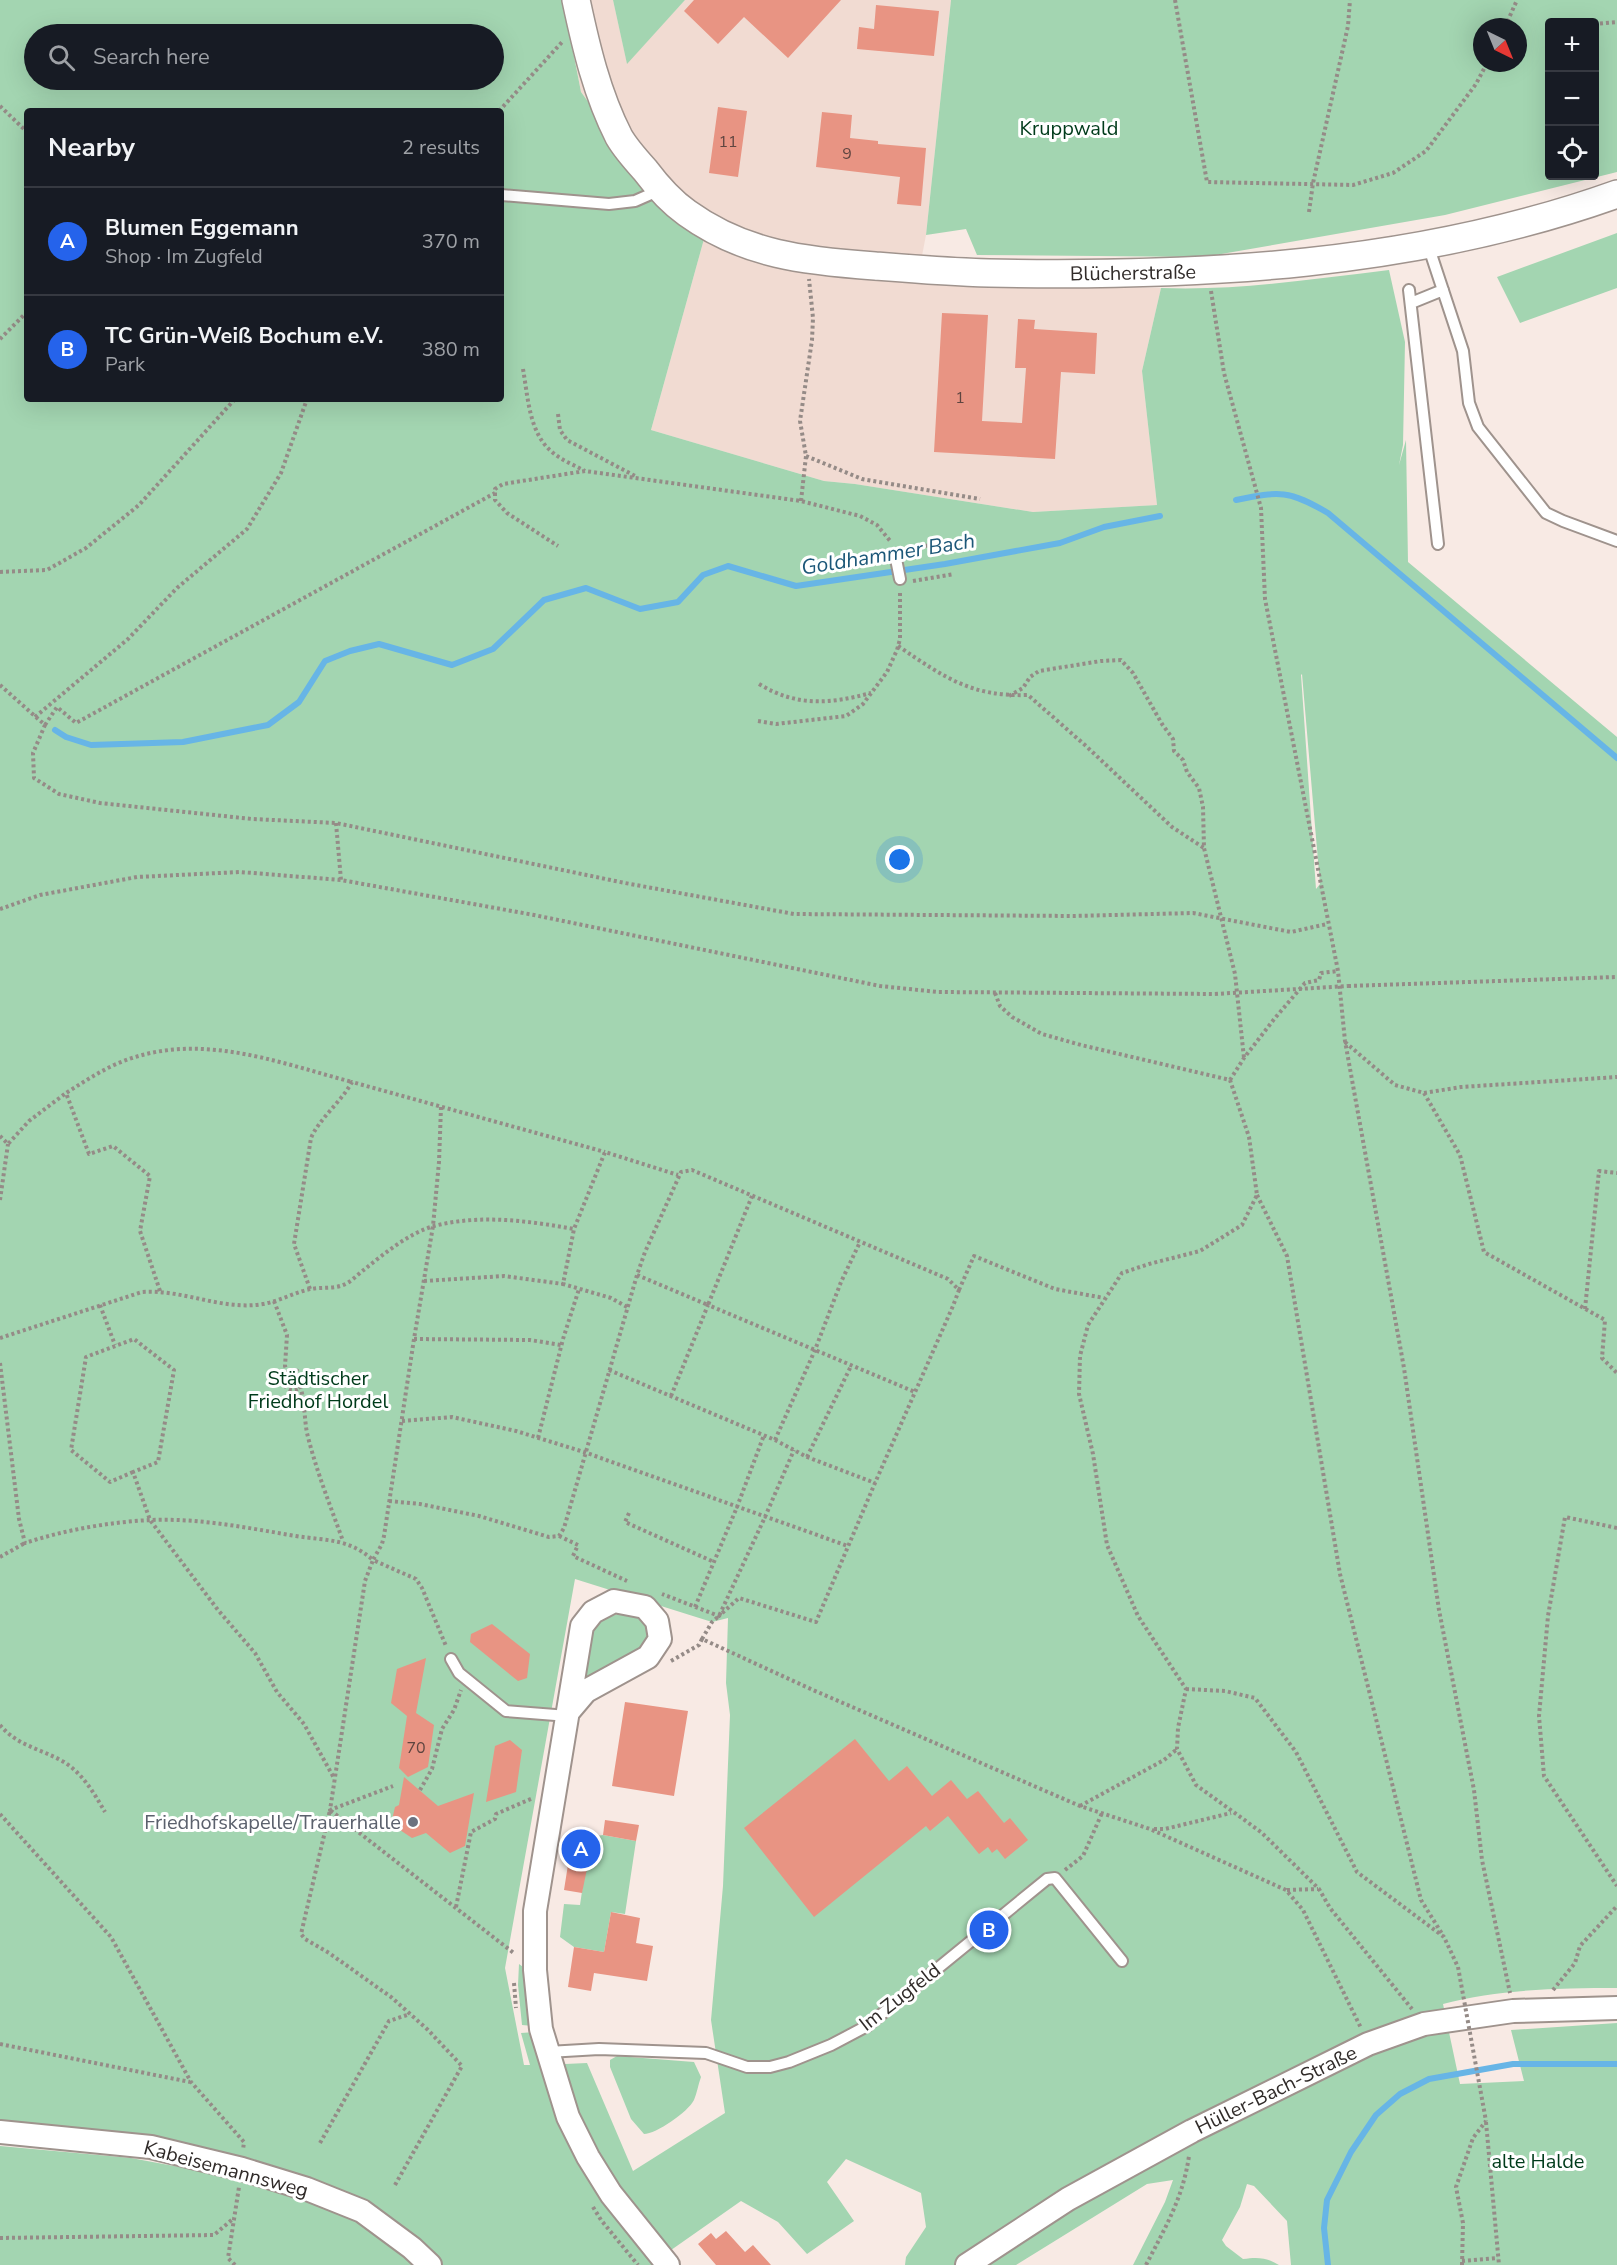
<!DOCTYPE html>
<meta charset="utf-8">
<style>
body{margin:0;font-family:"Nunito Sans",sans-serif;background:#242831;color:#f1f3f6}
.controls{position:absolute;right:18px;top:18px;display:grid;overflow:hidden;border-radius:6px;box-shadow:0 6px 24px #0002}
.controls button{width:54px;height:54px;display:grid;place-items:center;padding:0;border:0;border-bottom:2px solid #363941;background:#171b24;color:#f1f3f6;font:30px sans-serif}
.compass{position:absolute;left:1473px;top:18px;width:54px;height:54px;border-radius:50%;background:#171b24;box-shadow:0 6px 24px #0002;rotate:137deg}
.you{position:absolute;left:900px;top:860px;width:21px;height:21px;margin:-15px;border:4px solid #fff;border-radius:50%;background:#1a73e8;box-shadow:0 0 0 9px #1a73e833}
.badge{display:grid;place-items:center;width:39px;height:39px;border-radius:50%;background:#2563eb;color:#fff;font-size:20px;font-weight:700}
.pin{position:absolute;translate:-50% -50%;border:3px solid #fff;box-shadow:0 2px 6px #0006}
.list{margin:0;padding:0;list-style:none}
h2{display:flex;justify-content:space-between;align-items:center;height:78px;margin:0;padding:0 24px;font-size:26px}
h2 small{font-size:20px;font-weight:400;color:#9ea1a6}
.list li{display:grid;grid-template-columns:39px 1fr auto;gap:18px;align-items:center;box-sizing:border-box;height:108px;padding:0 24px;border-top:2px solid #363941}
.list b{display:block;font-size:22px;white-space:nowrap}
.list p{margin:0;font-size:20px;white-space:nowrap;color:#9ea1a6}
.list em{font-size:20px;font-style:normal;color:#9ea1a6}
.icon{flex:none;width:33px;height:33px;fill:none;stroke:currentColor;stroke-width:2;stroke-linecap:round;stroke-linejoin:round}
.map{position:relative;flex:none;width:1617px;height:2265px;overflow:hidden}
.search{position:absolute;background:#171b24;box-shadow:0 6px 24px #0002;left:24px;top:24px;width:480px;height:66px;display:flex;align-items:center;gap:15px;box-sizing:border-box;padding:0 21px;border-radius:33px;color:#9ea1a6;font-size:22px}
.panel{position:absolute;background:#171b24;box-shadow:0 6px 24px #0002;left:24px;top:108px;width:480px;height:294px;border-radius:6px}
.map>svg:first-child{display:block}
.built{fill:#f1dbd2}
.green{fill:#a3d5b1;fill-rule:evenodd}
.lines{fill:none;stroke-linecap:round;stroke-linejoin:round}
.stream{stroke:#67b5e6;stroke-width:6}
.building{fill:#e89483}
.service-casing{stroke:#9f938d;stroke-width:14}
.minor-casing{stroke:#9f938d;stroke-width:26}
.tertiary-casing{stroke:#9f938d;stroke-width:30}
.path{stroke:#958b87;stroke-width:4;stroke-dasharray:3 3;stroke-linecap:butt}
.service{stroke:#fff;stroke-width:10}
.minor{stroke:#fff;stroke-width:22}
.tertiary{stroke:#fff;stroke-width:27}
.path-bridge{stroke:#958b87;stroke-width:4;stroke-dasharray:3 3;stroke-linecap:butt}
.worship-dot{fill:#6b7280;stroke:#fff;stroke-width:2}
.labels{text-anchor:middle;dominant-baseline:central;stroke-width:6;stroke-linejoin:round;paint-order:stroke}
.number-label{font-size:16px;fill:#5e4540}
.park-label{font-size:20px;fill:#003b1b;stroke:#fff}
.street-label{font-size:20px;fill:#302b29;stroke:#fff}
.worship-label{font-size:20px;fill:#5b616d;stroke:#fff;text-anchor:end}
.water-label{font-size:21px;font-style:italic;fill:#1c5778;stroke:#fff}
</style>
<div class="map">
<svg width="1617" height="2265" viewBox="0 0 1617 2265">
<rect width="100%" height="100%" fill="#f8eae4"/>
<path class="built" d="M563,0H613L627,63L685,0H951L926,235L917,282L1161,288L1142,371L1157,505L1033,512L855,484L824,481L651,430L704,239L659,199L581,92Z"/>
<path class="green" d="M0,0H563L581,92L659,199L704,239L651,430L824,481L855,484L1033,512L1157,505L1142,371L1161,288C1237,291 1313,279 1389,270L1405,342L1403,445L1399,465L1406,440L1408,562L1617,737V1988C1560,1988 1499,1989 1443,2004L1460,2084L1524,2081L1511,2030L1617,2023V2265H1291L1287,2221L1254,2186L1247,2184L1240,2207L1222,2240L1226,2246L1243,2259C1257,2257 1266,2257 1279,2265H1133L1165,2202L1173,2180L1147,2184L1016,2265H905L906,2257L926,2227L921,2193L846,2159L827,2182L854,2221L807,2254L778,2222L741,2201L654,2262L655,2265H440L293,2177L258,2161L201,2149L0,2124ZM34,34H494V80H34ZM27,111H501V399H27ZM1302,674L1320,884L1316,889L1301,675ZM575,1579L712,1622L728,1618L726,1683L730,1715L723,1886L711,2020L725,2113L633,2171L587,2063L543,2065L535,2032L521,2033L530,2065H524L505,1968Z
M613,0H685L627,64Z
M951,0H1617V172L1445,215L1204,257L977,255L966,229L926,235ZM1550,22H1594V176H1550ZM1482,27H1518V63H1482Z
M1617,233V288L1520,323L1497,277Z
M621,1613C640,1615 646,1622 650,1640L644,1651L592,1679H582L590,1631L603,1619Z
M603,1835L636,1841L625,1914L611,1912L604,1952L574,1947L560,1937L564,1904L580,1905L586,1864L592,1865L596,1836Z
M519,1964L527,1970L533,2026L522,2025L518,1985Z
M617,2056L694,2062L701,2077C698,2085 697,2093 694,2100C688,2112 656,2134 644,2134L631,2119L610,2067V2060Z
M0,2146L131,2158L271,2184L346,2214L421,2265H0Z"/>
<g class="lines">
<path class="stream" d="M1236,500C1280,491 1289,490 1328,513L1617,758
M55,730L66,737L91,745L183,742L268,725L299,702L325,661L350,651L379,644L452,665L493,649L544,600L586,588L640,609L678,602L703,575L728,566L796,586L945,564L1060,543L1104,527L1160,516
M1328,2265L1324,2228L1327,2200L1351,2152L1376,2115L1400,2094L1429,2079L1513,2064H1617"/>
</g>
<path class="building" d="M694,0H841L788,58L744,17L718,44L684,11Z
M876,5L939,11L934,56L857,49L859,27L874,29Z
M718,107L747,111L738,177L709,173Z
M822,112L852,115L850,138L878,141V144L926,148L921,206L897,204L900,177L816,167Z
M942,313L988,315L982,421L1022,423L1026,368H1015L1018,319L1035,320L1034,329L1097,333L1095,374L1061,372L1055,459L934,452Z
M492,1624L530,1654L527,1678L518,1681L470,1642L471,1634Z
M426,1658L416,1713L434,1725L428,1767L408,1777L399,1768L407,1716L391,1703L397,1669Z
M625,1702L688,1711L674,1796L612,1786Z
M855,1739L889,1781L907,1766L932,1796L951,1780L967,1799L978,1791L1004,1823L1010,1818L1028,1840L1005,1859L997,1849L992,1853L988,1847L979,1854L948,1816L930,1831L926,1826L814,1917L744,1828Z
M510,1740L522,1750L516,1792L486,1802L495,1746Z
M404,1777L438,1806L474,1793L465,1846L450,1853L426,1833L412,1838L391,1824L395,1807L399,1805Z
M605,1820L639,1825L636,1841L603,1835Z
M573,1833L596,1836L592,1865L588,1864L582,1893L564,1890Z
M611,1912L640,1918L636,1943L653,1946L647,1981L594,1973L591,1991L568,1987L574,1947L604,1952Z
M726,2231L745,2252L753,2245L771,2265H716L698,2244L711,2233L716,2239Z"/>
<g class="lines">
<defs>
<path id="service" d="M501,195L609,204L635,201L660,190
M1428,245L1463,351L1469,403L1478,427L1546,513L1563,521L1617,541
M1409,290L1438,544
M1411,303L1443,290
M895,554L900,579
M451,1659L459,1673L506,1711L568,1716
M548,2052L599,2049L706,2053L747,2067H770L789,2062L831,2045L867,2026L1047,1879L1055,1878L1122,1961"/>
<path id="minor" d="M569,1711L586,1691L648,1657L660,1639L657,1621L645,1607L614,1601L593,1612L582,1626L535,1911V1970L541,2029L568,2117L588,2157L611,2194L668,2265
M0,2132L151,2147L242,2169L307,2189L362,2211L412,2248L430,2265
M967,2265L1068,2199L1192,2131L1368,2044L1424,2024L1513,2011L1617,2008"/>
<path id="tertiary" d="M576,0C586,47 597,94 619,137C626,149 636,160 645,170C657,186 670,201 687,213C745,255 806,261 875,266C913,269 950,272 989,273C1200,277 1416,266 1617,194"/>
</defs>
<use href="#service" class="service-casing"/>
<use href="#minor" class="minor-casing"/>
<use href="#tertiary" class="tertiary-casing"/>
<path class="path" d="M1175,0L1207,182L1353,185L1393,173L1426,151L1476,84L1487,63
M1594,24L1617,22
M1505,27L1517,0
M0,106L27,132
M499,111L563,41
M1309,212L1313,183L1348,26L1350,0
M1211,291L1224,373L1261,508L1265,599L1338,971L1345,1041L1404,1368L1439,1610L1474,1790L1482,1860L1510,1993
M0,339L27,312
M523,369C528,397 529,433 552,452C561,460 574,465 585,471
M558,414L560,430L567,440L637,477
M806,456L862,479L980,499
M495,493V500L507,513L558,546
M801,501L806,456L800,421L812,340L813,318L809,279
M907,549L948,542
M0,572L47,570L86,548L139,505L235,399
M913,581L954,574
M898,646C944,677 971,697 1028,695L1086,746L1172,827L1204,848
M759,684C797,707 830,704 871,693
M0,685L45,725L33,753L34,778L59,794L100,803L252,819L336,823L625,883L794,914L1073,916L1193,913L1291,932L1327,924
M1009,696L1023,688L1030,677L1039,671L1101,661L1121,660L1133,673L1162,724L1173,739L1174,751L1183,760L1187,772L1199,788L1203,807L1204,848L1235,974L1244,1058
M35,717L128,639L177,588L247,529L281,473L307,399
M758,721L776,724L846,716L863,704L887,672L897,650L900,639V592
M45,725L57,707L76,723L495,493V489L503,484L585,471L801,501L860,516L877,525L891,542
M336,823L341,880
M0,909L40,895L137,877L240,872L341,880L534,915L880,986L938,992L1215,994
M1348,986L1617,977
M995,993L1000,1006L1012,1017L1042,1034L1081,1045L1230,1080L1249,1137L1257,1195L1242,1225L1200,1251L1149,1264L1122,1273L1088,1325L1080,1356L1079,1394L1093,1454L1107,1545L1138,1616L1186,1689L1178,1728L1177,1749L1196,1785L1261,1832L1319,1889L1330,1908L1412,2009
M1345,1042L1395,1085L1424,1093L1461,1087L1617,1077
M1230,1080L1244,1058L1275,1018L1305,983L1319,980L1321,973L1338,971
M1424,1093L1460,1155L1484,1252L1605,1320L1602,1358L1617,1373
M441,1107L439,1162L433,1226L414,1339L384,1536L382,1544L373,1560L416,1579L422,1588L446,1646
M0,1136L8,1144L29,1121L66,1093
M1257,1195L1287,1256L1340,1574L1421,1900L1444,1937
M0,1200L8,1144
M637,1275L708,1305L752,1196
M424,1281L504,1276L563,1284
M310,1289L294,1244L311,1138C319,1119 341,1102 352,1082L605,1152
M959,1290L974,1256L1055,1289L1104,1298
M160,1291L140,1231L150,1176L113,1146L89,1154L66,1093C82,1083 97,1073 114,1065C194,1029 273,1061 352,1082
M274,1301L287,1335L285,1366L287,1372
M100,1305L115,1345
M627,1307L611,1298L563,1284L574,1229L605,1152L678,1175
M1585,1309L1599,1171L1617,1173
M0,1338L142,1292C183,1289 222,1311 263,1304C280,1301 295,1292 311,1289C321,1287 333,1289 343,1285C350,1283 358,1274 365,1269C385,1253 409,1233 434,1226C480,1214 529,1221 574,1229
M414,1339L530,1340L561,1345
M0,1363L19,1519L25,1543C65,1530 109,1522 151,1520C200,1518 248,1528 296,1536C327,1541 348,1538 373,1560L365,1581L330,1810L393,1786
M609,1370L775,1440L807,1457L875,1483
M283 1380a10 10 0 1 1 20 0a10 10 0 1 1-20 0Z
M300,1386C305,1401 304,1417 307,1433C316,1470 330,1505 343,1541
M671,1396L708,1305L915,1392
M402,1421L452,1417L516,1431L584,1452L848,1546
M538,1438L563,1339L579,1289
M775,1440L815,1350L841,1282L860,1242
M807,1457L851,1366
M133,1472L110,1482L71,1450L86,1357L134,1339L174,1370L158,1462L133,1472L150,1520L218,1610L255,1653L277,1692L304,1724L334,1778
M389,1501L420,1504L479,1516L549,1537L559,1536L564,1528L637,1275L645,1252L681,1172L692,1170L948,1279L959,1290L953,1306L875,1483L816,1622L739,1598L719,1616L662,1594
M629,1513L625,1522L714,1562
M1617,1528L1565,1517L1548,1616L1539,1716L1544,1776L1617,1886
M559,1536L578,1545L573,1556L627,1581
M0,1557L25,1543
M695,1607L737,1507L764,1435
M702,1639L712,1622L719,1616L765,1517L794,1450
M671,1661L699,1645L702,1639L813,1690L1080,1806L1150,1829L1286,1890L1303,1910L1361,2028
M1186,1689L1225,1691L1255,1698L1296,1752L1357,1872L1444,1937L1458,1967
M0,1725C17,1746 42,1749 64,1762C83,1774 94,1793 105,1812
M420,1790L432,1769L442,1729L454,1710L461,1690
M1080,1806L1164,1760L1177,1749
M0,1814L111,1937L191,2082L244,2142L243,2150
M1154,1829H1165L1231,1813
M1065,1870L1083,1856L1102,1813
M1287,1890L1318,1889
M456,1907L471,1832L495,1819L496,1814L533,1798
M514,1983L516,2008
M1553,1990L1575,1963L1580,1946L1617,1906
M0,2044L190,2082
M1486,2122L1499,2265
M320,2143L389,2021L410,2014
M395,2185L462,2066L428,2030L391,1997L329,1953L305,1939L301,1934L330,1810L515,1954
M593,2207L601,2220L638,2265
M0,2238L214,2235L234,2218
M1462,2261L1498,2258
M235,2265L228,2258L239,2187
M1146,2265C1165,2228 1183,2198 1189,2156
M1462,2265L1463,2223L1456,2187L1473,2138L1486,2121"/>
<use href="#service" class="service"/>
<use href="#minor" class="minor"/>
<use href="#tertiary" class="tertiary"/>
<path class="path-bridge" d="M1215,994L1348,986
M1458,1967L1486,2121"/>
</g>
<circle class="worship-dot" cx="413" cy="1822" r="6"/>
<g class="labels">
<g class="number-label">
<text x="728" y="142">11</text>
<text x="847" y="154">9</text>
<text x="960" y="398">1</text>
<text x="416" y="1748">70</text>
</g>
<g class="park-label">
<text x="1069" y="128">Kruppwald</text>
<text x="318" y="1378">Städtischer<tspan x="318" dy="23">Friedhof Hordel</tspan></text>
<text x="1538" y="2161">alte Halde</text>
</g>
<g class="street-label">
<text transform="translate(1133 273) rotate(-1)">Blücherstraße</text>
<text transform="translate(900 1997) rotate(-38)">Im Zugfeld</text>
<text transform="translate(1276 2090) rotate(-26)">Hüller-Bach-Straße</text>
<text transform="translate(226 2169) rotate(15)">Kabeisemannsweg</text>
</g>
<g class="worship-label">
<text x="401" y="1822">Friedhofskapelle/Trauerhalle</text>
</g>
<g class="water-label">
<text transform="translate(888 554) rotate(-9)">Goldhammer Bach</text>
</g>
</g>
</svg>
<div class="controls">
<button>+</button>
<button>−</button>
<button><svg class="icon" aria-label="locate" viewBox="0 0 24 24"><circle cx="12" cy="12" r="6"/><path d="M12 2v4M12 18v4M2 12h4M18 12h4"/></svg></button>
</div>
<svg class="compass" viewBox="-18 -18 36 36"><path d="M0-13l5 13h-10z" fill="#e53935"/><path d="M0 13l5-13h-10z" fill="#9ea1a6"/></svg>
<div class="you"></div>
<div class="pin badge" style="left:581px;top:1849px">A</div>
<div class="pin badge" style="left:989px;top:1930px">B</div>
<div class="search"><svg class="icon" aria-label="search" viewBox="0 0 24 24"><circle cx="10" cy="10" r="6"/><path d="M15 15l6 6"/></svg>Search here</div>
<section class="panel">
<h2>Nearby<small>2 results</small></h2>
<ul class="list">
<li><span class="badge">A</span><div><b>Blumen Eggemann</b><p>Shop · Im Zugfeld</p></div><em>370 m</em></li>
<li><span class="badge">B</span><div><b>TC Grün-Weiß Bochum e.V.</b><p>Park</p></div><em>380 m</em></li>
</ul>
</section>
</div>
